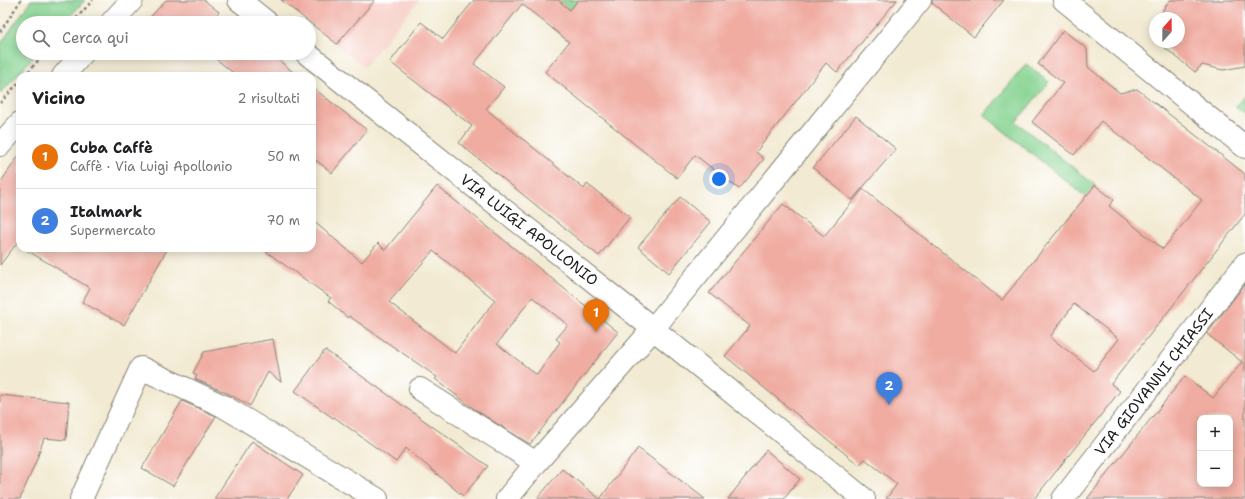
<!DOCTYPE html>
<html lang="it">
<meta charset="utf-8">
<style>
body{margin:0;font-family:"Shantell Sans",sans-serif;background:#f2f2f2;color:#202124}
.controls{position:absolute;right:12px;bottom:12px;display:grid;overflow:hidden;border-radius:8px;box-shadow:0 2px 10px #0003}
.controls button{width:36px;height:36px;display:grid;place-items:center;padding:0;border:0;border-bottom:1px solid #e0e0e0;background:#fff;color:#202124;font:20px sans-serif}
.compass{position:absolute;left:1149px;top:12px;width:36px;height:36px;border-radius:50%;background:#fff;box-shadow:0 2px 10px #0003;rotate:21deg}
.you{position:absolute;left:719px;top:179px;width:14px;height:14px;margin:-10px;border:3px solid #fff;border-radius:50%;background:#1a73e8;box-shadow:0 0 0 6px #1a73e833}
.badge{display:grid;place-items:center;width:26px;height:26px;border-radius:50%;background:#0f766e;color:#fff;font-size:13px;font-weight:700}
.pin{position:absolute;translate:-50% -33px;filter:drop-shadow(0 1px 2px #0008)}
.pin::after{content:'';position:absolute;top:21px;width:14px;height:12px;background:inherit;clip-path:polygon(0 0,100% 0,50% 100%)}
.list{margin:0;padding:0;list-style:none}
h2{display:flex;justify-content:space-between;align-items:center;height:52px;margin:0;padding:0 16px;font-size:17px}
h2 small{font-size:13px;font-weight:400;color:#757577}
.list li{display:grid;grid-template-columns:26px 1fr auto;gap:12px;align-items:center;box-sizing:border-box;height:64px;padding:0 16px;border-top:1px solid #e0e0e0}
.list b{display:block;font-size:15px;white-space:nowrap}
.list p{margin:0;font-size:13px;white-space:nowrap;color:#757577}
.list em{font-size:13px;font-style:normal;color:#757577}
.icon{flex:none;width:22px;height:22px;fill:none;stroke:currentColor;stroke-width:2;stroke-linecap:round;stroke-linejoin:round}
.map{position:relative;flex:none;width:1245px;height:499px;overflow:hidden}
.search{position:absolute;background:#fff;box-shadow:0 2px 10px #0003;left:16px;top:16px;width:300px;height:44px;display:flex;align-items:center;gap:10px;box-sizing:border-box;padding:0 14px;border-radius:22px;color:#757577;font-size:15px}
.panel{position:absolute;background:#fff;box-shadow:0 2px 10px #0003;left:16px;top:72px;width:300px;height:180px;border-radius:12px}
.map>svg:first-child{display:block}
.built{fill:#f7d1c9}
.green{fill:#86d391;stroke:#517856}
.building{fill:#f0aca1;fill-rule:evenodd}
.lines{fill:none;stroke-linecap:round;stroke-linejoin:round}
.street-casing{stroke:#878377;stroke-width:24}
.secondary-casing{stroke:#878377;stroke-width:24}
.path{stroke:#878377;stroke-width:2.5;stroke-dasharray:3 3;stroke-linecap:butt}
.street{stroke:#fff;stroke-width:22}
.secondary{stroke:#fff;stroke-width:22}
.labels{text-anchor:middle;dominant-baseline:central;stroke-width:3;stroke-linejoin:round;paint-order:stroke}
.street-label{font-size:15px;fill:#1c1c1c;stroke:#fff}
</style>
<div class="map">
<svg width="1245" height="499" viewBox="0 0 1245 499">
<rect width="100%" height="100%" fill="#fff"/>
<filter id="ink" filterUnits="userSpaceOnUse"><feTurbulence type="fractalNoise" baseFrequency=".025" numOctaves="2"/><feDisplacementMap in="SourceGraphic" scale="8" xChannelSelector="R" yChannelSelector="G"/><feConvolveMatrix kernelMatrix="1 2 1 2 8 2 1 2 1" color-interpolation-filters="sRGB"/></filter>
<filter id="wash" filterUnits="userSpaceOnUse"><feTurbulence type="fractalNoise" baseFrequency=".012" numOctaves="4" result="noise"/><feDisplacementMap in="SourceGraphic" scale="16" xChannelSelector="R" yChannelSelector="G"/><feGaussianBlur stdDeviation="0.9" result="paint"/><feColorMatrix in="noise" values="0 0 0 0 0 0 0 0 0 0 0 0 0 0 0 0 0 1.4 0 .05"/><feComposite in="paint" operator="in"/></filter>
<g filter="url(#wash)">
<rect width="100%" height="100%" fill="#f2ead2"/>
<path class="built" d="M281,0H419L364,67Z"/>
<path class="green" d="M31,0H85L64,23H23V53H37L0,94V45Z
M558,0H578L570,10Z
M1026,64L1049,82L1016,122L1095,185L1086,197L984,115Z
M1245,96V113L1236,107Z"/>
<g id="blocks">
<path class="building" d="M166,0H204L219,12L210,23H145Z
M281,0H375L337,44Z
M474,0H558L570,10L578,0H897L837,72L826,63L756,152L764,159L739,189L695,155L677,178L545,72L569,42L522,4L474,64L504,87L486,109L584,189L587,184L630,217L599,256L459,143L472,126L390,62L421,22L443,39Z
M932,0H1004L974,37L932,3Z
M1170,0H1245V66L1223,70L1202,65L1195,72L1164,47L1167,42H1179V18H1161V16L1164,8Z
M1063,30L1087,49L1088,67L1120,93L1137,89L1245,174V214L1111,384L1120,391L1034,499H886L897,484L865,459L859,465L725,356L750,326L709,293L783,204L824,236L863,189L1002,300L1095,185L1114,200L1109,206L1163,249L1202,200L1101,121L1074,155L1032,122L1063,83L1038,64ZM1074,304L1119,339L1094,371L1050,337Z
M209,53H270L298,76H237Z
M312,87L367,130L332,173L312,157Z
M856,116L896,149L852,200L813,168Z
M20,154V239L0,265V183Z
M437,186L618,332L530,444L480,413L435,379L437,377L349,316L348,318L328,301L331,298L261,248H312V220L362,262L378,243L385,250ZM433,251L495,300L455,353L389,302ZM532,297L568,325L556,339L560,342L537,375L497,344Z
M680,197L711,222L669,273L638,247Z
M23,248H168L124,325L82,302L90,288Z
M1245,284V499H1087L1185,376L1213,398L1242,362L1207,334ZM1200,418H1230V484H1200Z
M273,339L281,382L268,372L250,406L229,394L195,379L197,376L193,373L204,352Z
M325,350L488,466L463,496L406,448L396,462L334,417L333,418L295,391Z
M0,395L69,402L66,440L44,438L37,459L20,499H0Z
M182,401L216,416L173,486L142,468Z
M252,441L303,475L287,499H214Z
M638,448L705,499H537L562,469L600,499Z
M766,450L800,479L784,499H728Z"/>
</g>
</g>
<g filter="url(#ink)">
<use href="#blocks" fill-opacity="0" stroke="#878377" stroke-width="1"/>
<g class="lines">
<defs>
<path id="street" d="M239,0L268,23
M1064,0L1245,147
M306,53L631,311L864,499
M420,389L536,463
M81,499L141,368L223,406L377,499
M507,499L536,463L653,329L920,0
M1063,499L1245,264"/>
<path id="secondary" d="M111,23L132,0
M63,76L83,53
M0,145L20,123"/>
</defs>
<use href="#street" class="street-casing"/>
<use href="#secondary" class="secondary-casing"/>
<path class="path" d="M72,23L93,0
M0,32L21,0
M24,76L45,53
M0,103L20,81"/>
<use href="#street" class="street"/>
<use href="#secondary" class="secondary"/>
</g>
</g>
<g class="labels">
<g class="street-label">
<text transform="translate(529 230) rotate(38)">VIA LUIGI APOLLONIO</text>
<text transform="translate(1154 382) rotate(-52)">VIA GIOVANNI CHIASSI</text>
</g>
</g>
</svg>
<div class="controls">
<button>+</button>
<button>−</button>
</div>
<svg class="compass" viewBox="-18 -18 36 36"><path d="M0-13l5 13h-10z" fill="#e53935"/><path d="M0 13l5-13h-10z" fill="#757577"/></svg>
<div class="you"></div>
<div class="pin badge" style="left:596px;top:332px;background:#e8710a">1</div>
<div class="pin badge" style="left:889px;top:405px;background:#3f7fe0">2</div>
<div class="search"><svg class="icon" aria-label="search" viewBox="0 0 24 24"><circle cx="10" cy="10" r="6"/><path d="M15 15l6 6"/></svg>Cerca qui</div>
<section class="panel">
<h2>Vicino<small>2 risultati</small></h2>
<ul class="list">
<li><span class="badge" style="background:#e8710a">1</span><div><b>Cuba Caffè</b><p>Caffè · Via Luigi Apollonio</p></div><em>50 m</em></li>
<li><span class="badge" style="background:#3f7fe0">2</span><div><b>Italmark</b><p>Supermercato</p></div><em>70 m</em></li>
</ul>
</section>
</div>
